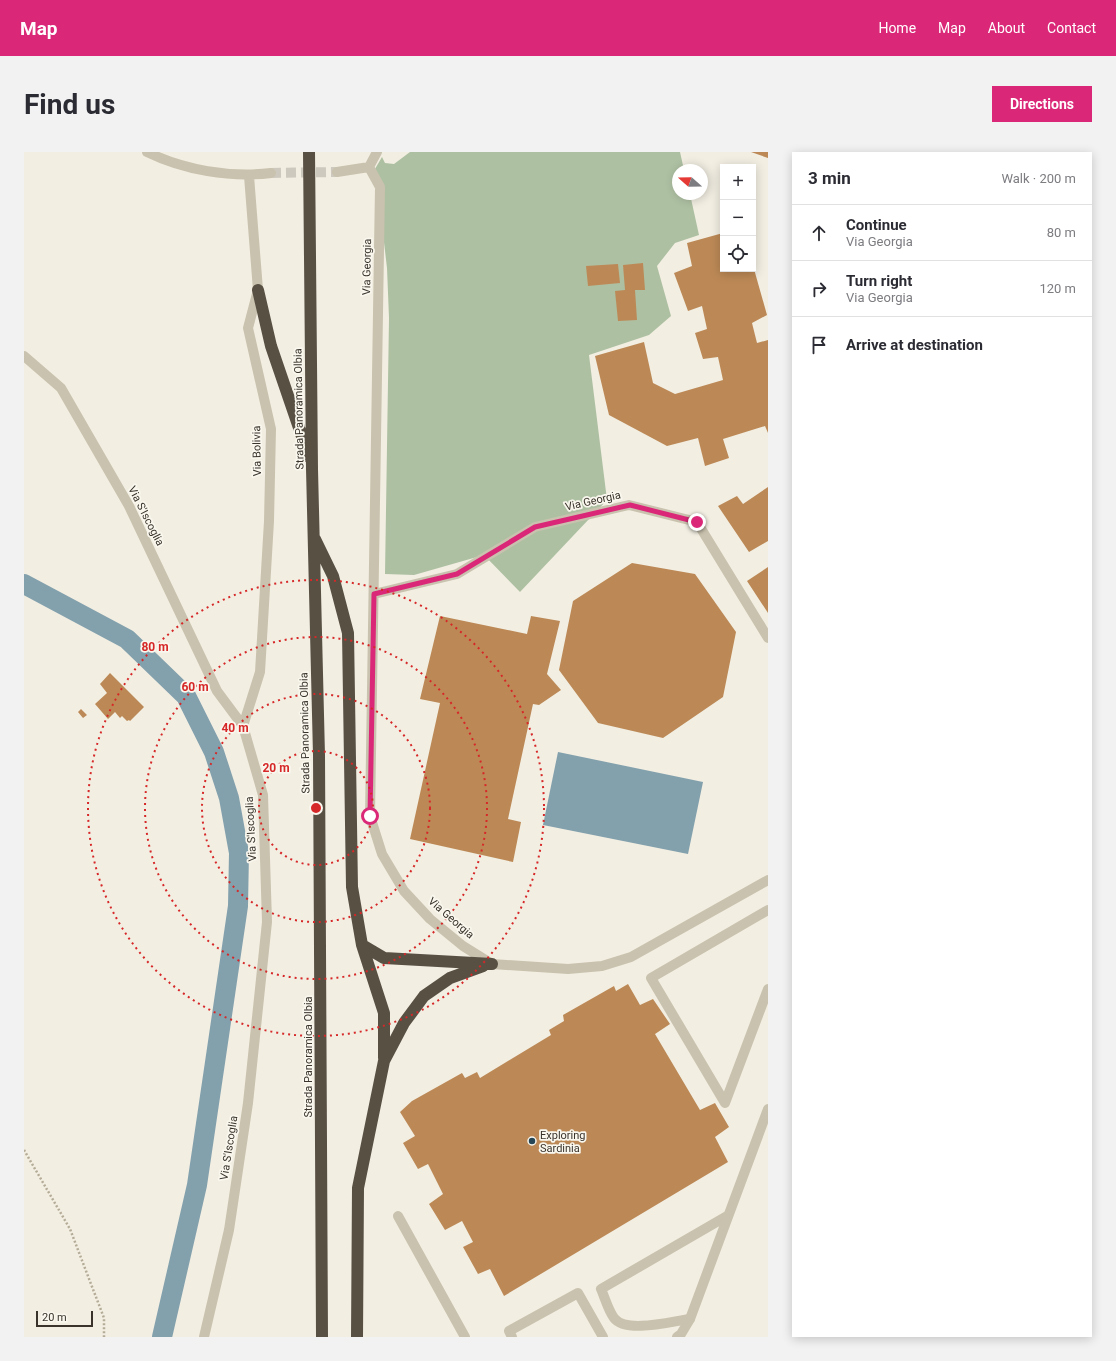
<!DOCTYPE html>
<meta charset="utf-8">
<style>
body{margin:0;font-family:Roboto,sans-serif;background:#f2f2f3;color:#2b2b33}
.controls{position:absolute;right:12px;top:12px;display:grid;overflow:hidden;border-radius:0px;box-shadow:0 2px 10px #0003}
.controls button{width:36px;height:36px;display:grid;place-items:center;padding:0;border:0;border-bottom:1px solid #e1e1e2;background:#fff;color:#2b2b33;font:20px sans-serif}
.compass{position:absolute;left:648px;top:12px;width:36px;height:36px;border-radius:50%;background:#fff;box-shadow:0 2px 10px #0003;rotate:290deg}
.scale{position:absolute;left:12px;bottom:10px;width:57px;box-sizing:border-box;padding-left:4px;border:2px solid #39332c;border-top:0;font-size:11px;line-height:14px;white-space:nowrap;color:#39332c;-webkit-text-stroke:3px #f9f7ee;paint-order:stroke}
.stop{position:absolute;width:12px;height:12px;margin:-9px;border:3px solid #db2777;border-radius:50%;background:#fff}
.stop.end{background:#db2777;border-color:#fff;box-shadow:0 1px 4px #0008}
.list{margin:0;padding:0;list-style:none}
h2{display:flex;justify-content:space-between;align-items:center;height:52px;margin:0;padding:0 16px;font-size:17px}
h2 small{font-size:13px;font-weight:400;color:#7c7c81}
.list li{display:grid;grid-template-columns:26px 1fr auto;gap:12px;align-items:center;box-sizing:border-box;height:56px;padding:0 16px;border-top:1px solid #e1e1e2}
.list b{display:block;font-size:15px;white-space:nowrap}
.list p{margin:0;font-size:13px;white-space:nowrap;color:#7c7c81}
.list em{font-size:13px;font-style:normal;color:#7c7c81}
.icon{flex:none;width:22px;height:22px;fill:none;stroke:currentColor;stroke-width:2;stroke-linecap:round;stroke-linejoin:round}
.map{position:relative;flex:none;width:744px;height:1185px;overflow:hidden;border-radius:0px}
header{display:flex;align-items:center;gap:24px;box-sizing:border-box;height:56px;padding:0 20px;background:#db2777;color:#fff}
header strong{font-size:19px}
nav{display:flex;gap:22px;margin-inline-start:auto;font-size:14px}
.intro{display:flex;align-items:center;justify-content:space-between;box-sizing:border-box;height:96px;padding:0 24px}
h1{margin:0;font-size:28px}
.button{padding:10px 18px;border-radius:0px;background:#db2777;color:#fff;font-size:14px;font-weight:700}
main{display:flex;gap:24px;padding:0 24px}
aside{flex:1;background:#fff;border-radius:0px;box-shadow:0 2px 10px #0003}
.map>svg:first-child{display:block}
.green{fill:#aec0a2}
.water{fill:#83a0ad}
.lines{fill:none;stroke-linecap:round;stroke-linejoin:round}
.canal{stroke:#83a0ad;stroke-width:20}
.building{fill:#bc8956}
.street-tunnel{stroke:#cdc9be;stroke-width:10;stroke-dasharray:10 5;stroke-linecap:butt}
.path{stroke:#b5ac98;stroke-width:2.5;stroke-dasharray:2 2;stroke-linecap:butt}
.lane{stroke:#c9c2ae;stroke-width:10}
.street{stroke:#c9c2ae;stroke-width:10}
.highway{stroke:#595044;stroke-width:12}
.route{stroke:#db2777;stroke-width:5}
.ring{fill:none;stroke:#d62828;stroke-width:2;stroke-dasharray:2 4}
.poi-dot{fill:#244657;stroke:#f9f7ee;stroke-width:1.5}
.labels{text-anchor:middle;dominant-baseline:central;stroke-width:3.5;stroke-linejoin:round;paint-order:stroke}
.street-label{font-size:11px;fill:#39332c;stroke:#f9f7ee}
.poi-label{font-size:11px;fill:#39332c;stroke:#f9f7ee;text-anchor:start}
.centre{fill:#d62828;stroke:#f9f7ee;stroke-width:2}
.ring-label{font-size:12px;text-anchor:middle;font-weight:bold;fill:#d62828;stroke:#f9f7ee;stroke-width:3.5;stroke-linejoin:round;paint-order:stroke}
</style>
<header>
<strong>Map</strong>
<nav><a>Home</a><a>Map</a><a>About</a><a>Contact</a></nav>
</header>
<div class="intro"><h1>Find us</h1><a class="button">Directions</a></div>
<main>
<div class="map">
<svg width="744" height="1185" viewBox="0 0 744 1185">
<rect width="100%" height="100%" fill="#f2eee2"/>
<path class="green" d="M386,0H656L660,18H654V42H666L675,83L651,91L633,114L647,164L625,183L565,203L583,348L496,440L460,403L390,423L361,422L365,166L363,116L354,39L348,22L358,5L361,11L370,12Z"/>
<path class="water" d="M534,600L679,630L664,702L519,673Z"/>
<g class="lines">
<path class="canal" d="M0,432L103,487L162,544L190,600L205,646L215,701L214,754L173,1033L138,1185"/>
</g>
<path class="building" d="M727,0H744V6Z
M699,81V117H730L743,163L728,171L733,191L744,188V281L741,274L699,287L705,306L681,314L674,286L643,294L585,263L571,204L620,190L629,231L651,242L699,228L694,205L679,207L671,181L683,177L678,154L664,159L650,121L668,114L663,91Z
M619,111L621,138H611L613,168L594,169L591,139L601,138L599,113Z
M594,112L596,131L564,134L562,114Z
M744,335V389L725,400L694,354L713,344L719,352Z
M608,411L671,422L712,480L699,545L639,586L574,571L535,518L549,449Z
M744,415V461L723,429Z
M416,464L503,482L507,464L536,469L523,522L537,538L515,553L509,552L484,667L497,670L489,710L386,687L416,551L396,547Z
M86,521L120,555L106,569L105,568L103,569L98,564L96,566L91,560L84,567L71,552L83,541L76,532Z
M57,557L63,563L59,566L54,560Z
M604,832L616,853L629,847L646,872L631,882L676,958L691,951L705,975L691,985L704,1010L480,1144L466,1117L454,1122L439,1095L449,1090L438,1069L421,1078L405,1052L419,1042L404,1012L394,1017L379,991L391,984L376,960L388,949L438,921L441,926L453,920L456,926L527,883L525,878L540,869L539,863L590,834L592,839Z"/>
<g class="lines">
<path class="street-tunnel" d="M247,21L313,20"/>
<path class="path" d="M0,998L46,1077L80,1166V1185"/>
<path class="lane" d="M744,758L627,826L701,951L744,837
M374,1064L441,1185
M666,1167C649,1169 602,1182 590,1166C584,1158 581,1146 577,1137L703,1064
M488,1185L485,1179L554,1141L579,1185"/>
<path class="street" d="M123,0C160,18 206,26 247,21
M345,15L353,0
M313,20L345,15L356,35L346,664L358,702L380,739L406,767L439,794L468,812L544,817L578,814L607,805L744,728
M0,204L37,236L105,354L193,539L219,574L239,643L243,770L224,951L205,1078L180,1185
M350,442L433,422L511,375L605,353L673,370L744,486
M219,574L236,520L245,369L247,277L224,176L234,138L225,24
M653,1185L657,1182L666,1167L744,957"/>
<path class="highway" d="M285,0L288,317L295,603L298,1185
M234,138L247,194L285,305
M291,387L309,424L324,481L328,735L338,793L360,806L468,812
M338,793L360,861V906
M333,1185L334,1036L360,909L380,871L400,844L426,826L459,814"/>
</g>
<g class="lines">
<path class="route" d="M346,664L350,442L433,422L511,375L606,353L673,370"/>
</g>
<g class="ring">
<circle cx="292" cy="656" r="57"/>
<circle cx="292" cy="656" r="114"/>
<circle cx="292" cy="656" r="171"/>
<circle cx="292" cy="656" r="228"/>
</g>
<circle class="poi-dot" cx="508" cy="989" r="4"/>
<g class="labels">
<g class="street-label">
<text transform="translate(343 115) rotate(-89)">Via Georgia</text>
<text transform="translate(275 257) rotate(-91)">Strada Panoramica Olbia</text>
<text transform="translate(233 299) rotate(-91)">Via Bolivia</text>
<text transform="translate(569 349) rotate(-13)">Via Georgia</text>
<text transform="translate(122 364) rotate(63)">Via S'Iscoglia</text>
<text transform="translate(281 581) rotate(-91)">Strada Panoramica Olbia</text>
<text transform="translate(227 677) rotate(-93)">Via S'Iscoglia</text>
<text transform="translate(427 766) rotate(41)">Via Georgia</text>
<text transform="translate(284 905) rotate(-90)">Strada Panoramica Olbia</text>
<text transform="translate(205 996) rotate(-81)">Via S'Iscoglia</text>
</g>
<g class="poi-label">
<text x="516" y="983">Exploring<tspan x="516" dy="13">Sardinia</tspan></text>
</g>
</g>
<circle cx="292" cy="656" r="6" class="centre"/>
<g class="ring-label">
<text x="131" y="499">80 m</text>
<text x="171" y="539">60 m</text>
<text x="211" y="580">40 m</text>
<text x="252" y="620">20 m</text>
</g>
</svg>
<div class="controls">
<button>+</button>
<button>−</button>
<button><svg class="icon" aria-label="locate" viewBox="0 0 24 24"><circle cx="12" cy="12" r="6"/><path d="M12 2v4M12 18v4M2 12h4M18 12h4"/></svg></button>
</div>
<svg class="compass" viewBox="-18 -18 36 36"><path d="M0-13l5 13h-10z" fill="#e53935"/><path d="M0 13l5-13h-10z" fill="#7c7c81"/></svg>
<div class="scale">20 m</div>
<div class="stop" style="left:346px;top:664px"></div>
<div class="stop end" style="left:673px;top:370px"></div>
</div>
<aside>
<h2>3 min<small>Walk · 200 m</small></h2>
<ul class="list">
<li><svg class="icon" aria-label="ahead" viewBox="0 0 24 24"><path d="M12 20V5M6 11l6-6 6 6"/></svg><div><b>Continue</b><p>Via Georgia</p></div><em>80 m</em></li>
<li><svg class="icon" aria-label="right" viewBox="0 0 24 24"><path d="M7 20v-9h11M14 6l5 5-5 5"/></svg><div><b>Turn right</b><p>Via Georgia</p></div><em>120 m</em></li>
<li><svg class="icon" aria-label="arrive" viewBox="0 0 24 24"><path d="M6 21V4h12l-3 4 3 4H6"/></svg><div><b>Arrive at destination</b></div></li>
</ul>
</aside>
</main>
